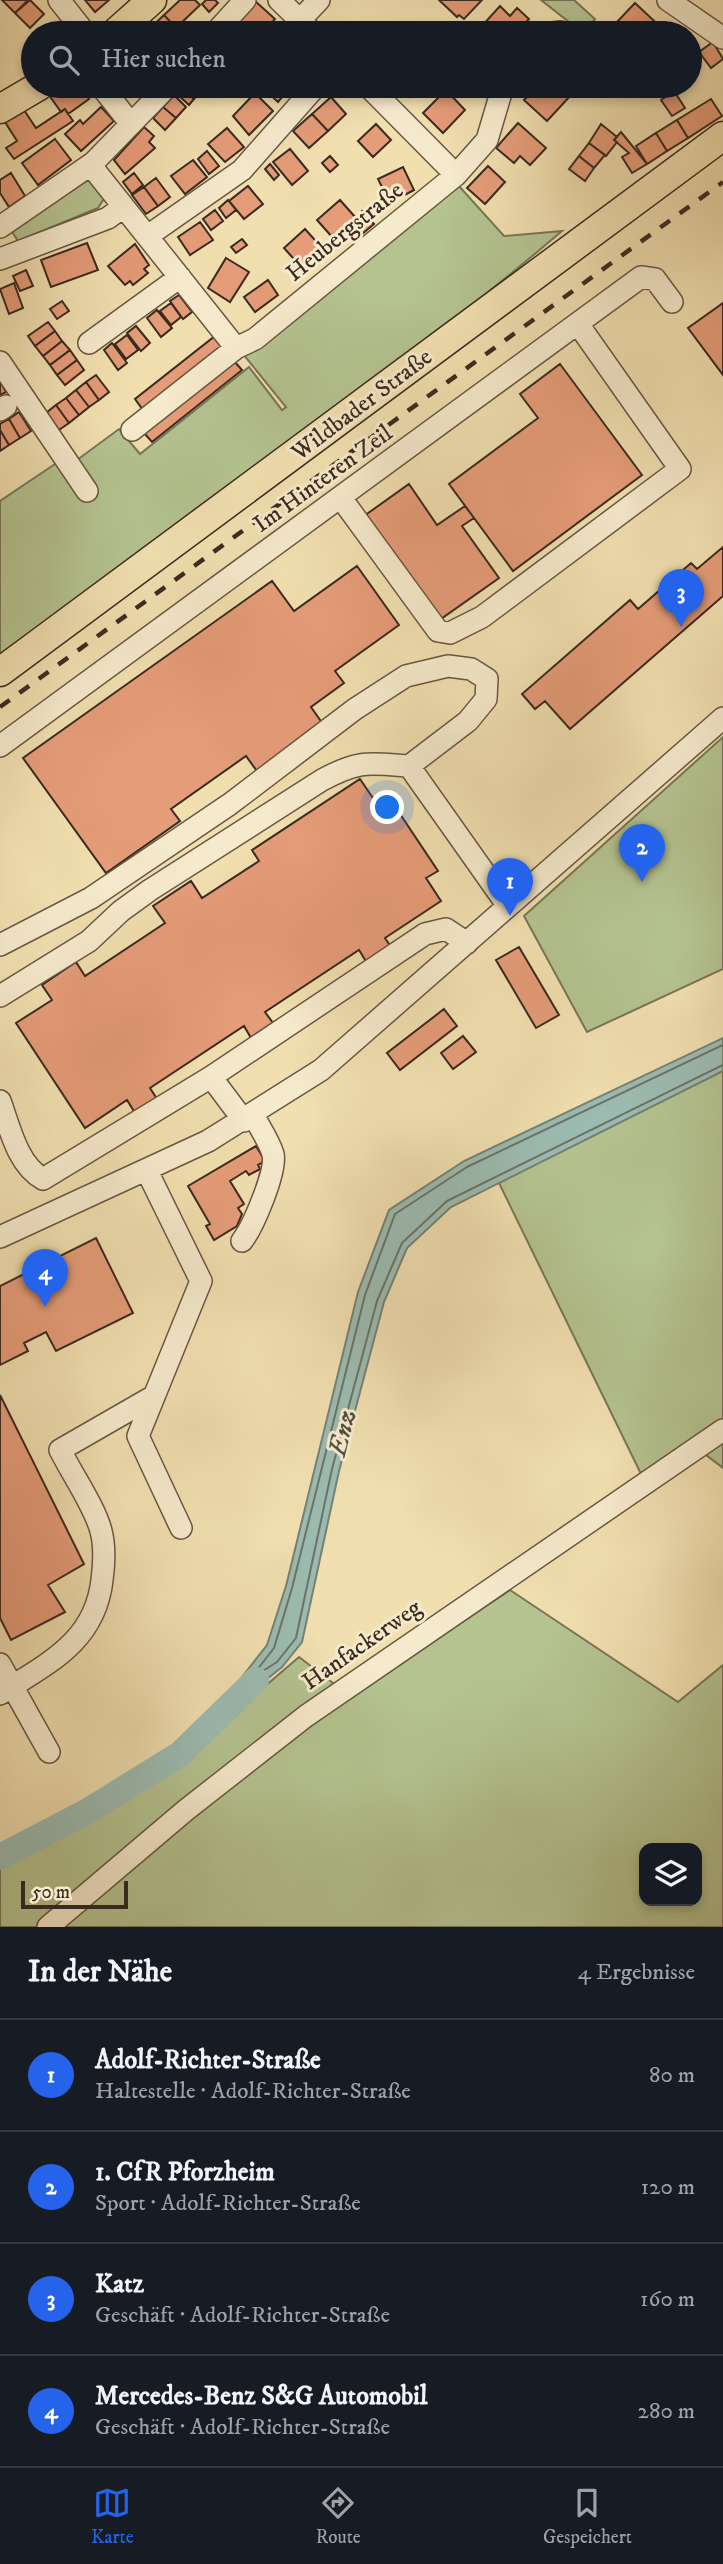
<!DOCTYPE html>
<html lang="de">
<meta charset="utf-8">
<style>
body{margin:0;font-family:"IM FELL DW Pica",serif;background:#20242c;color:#f1f3f6}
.controls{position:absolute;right:21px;bottom:21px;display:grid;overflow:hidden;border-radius:14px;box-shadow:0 4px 10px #0003}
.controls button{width:63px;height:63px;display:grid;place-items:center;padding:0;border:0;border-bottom:2px solid #363941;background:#171b24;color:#f1f3f6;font:35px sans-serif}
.scale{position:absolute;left:21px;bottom:18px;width:107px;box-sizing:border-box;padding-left:7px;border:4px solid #3a2a1f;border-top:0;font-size:19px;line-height:24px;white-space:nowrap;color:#3a2a1f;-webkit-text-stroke:5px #f6eacc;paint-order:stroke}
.you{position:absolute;left:388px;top:808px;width:24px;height:24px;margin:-18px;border:5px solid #fff;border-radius:50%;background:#1a73e8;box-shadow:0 0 0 10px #1a73e833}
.badge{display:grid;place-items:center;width:46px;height:46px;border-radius:50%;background:#2563eb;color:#fff;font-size:23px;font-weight:700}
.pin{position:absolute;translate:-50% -58px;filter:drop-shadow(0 2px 4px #0008)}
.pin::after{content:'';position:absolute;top:37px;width:24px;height:21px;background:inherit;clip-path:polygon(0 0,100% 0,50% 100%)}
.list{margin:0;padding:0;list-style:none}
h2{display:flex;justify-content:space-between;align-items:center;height:91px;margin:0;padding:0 28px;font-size:30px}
h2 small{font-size:23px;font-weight:400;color:#9ea1a6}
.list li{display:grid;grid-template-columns:46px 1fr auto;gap:21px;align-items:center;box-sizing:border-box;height:112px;padding:0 28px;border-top:2px solid #363941}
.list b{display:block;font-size:26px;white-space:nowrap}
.list p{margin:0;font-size:23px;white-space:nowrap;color:#9ea1a6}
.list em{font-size:23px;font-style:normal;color:#9ea1a6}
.icon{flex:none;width:38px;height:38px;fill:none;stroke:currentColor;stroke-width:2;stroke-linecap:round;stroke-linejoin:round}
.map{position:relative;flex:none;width:723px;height:1927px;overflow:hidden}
.search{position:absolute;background:#171b24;box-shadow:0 4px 10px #0003;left:21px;right:21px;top:21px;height:77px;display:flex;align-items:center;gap:18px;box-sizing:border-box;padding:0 24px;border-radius:38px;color:#9ea1a6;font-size:26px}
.sheet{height:539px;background:#171b24}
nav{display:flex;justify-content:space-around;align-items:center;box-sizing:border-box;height:98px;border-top:2px solid #363941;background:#171b24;font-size:19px;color:#9ea1a6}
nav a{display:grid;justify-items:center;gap:4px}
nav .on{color:#2563eb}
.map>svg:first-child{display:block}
.green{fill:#b4c390;stroke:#777658;stroke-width:2;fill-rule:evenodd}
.water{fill:#9cbcb2;stroke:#758277;stroke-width:2}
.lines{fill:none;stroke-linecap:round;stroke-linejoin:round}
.shore{stroke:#6b7368;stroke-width:2}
.river{stroke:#9cbcb2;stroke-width:26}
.building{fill:#e59c78;stroke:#3a2a1f;stroke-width:2}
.minor-casing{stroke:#685743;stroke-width:24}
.major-casing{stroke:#3a2a1f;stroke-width:31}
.minor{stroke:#f6eacc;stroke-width:21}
.major{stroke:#f1dfb0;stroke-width:28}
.rail{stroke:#3a2a1f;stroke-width:4.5;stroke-dasharray:12 12;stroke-linecap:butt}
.labels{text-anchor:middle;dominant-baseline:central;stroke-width:6;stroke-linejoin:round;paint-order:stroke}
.street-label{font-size:24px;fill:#3a2a1f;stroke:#f6eacc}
.water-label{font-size:26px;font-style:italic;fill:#524e44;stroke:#f6eacc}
</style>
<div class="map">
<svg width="723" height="1927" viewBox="0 0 723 1927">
<rect width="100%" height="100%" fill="#f1dfb0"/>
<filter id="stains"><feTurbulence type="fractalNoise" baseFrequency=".00286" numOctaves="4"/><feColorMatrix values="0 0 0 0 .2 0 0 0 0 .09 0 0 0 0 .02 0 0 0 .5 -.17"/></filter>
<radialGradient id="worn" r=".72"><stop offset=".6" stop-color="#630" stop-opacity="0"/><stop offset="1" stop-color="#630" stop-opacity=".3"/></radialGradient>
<path class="green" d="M541,0H574L595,19L583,33Z
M85,173L105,197L98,208L18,241L9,227Z
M458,185L504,236L562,231C383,383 191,518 0,654V501L67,456L73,463L119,429L140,454L249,367L282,410L286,407L243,354Z
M723,737V969L587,1032L524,916Z
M723,1071V1468L689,1442L642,1476L499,1183Z
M510,1590L678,1702L723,1665V1927H0V1864L98,1811L179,1760L299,1657L350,1696ZM644,1848H697V1901H644Z"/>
<path class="water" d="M723,1038V1071L451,1207L407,1248L384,1302L339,1471L302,1642L282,1667L233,1706L228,1695L267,1645L286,1586L358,1292L389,1210L464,1161Z"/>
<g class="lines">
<path class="shore" d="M723,1045L467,1167L395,1214L365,1295L292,1588L274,1648L257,1670L258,1674L277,1662L296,1638L332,1469L377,1301L402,1243L447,1201L723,1065"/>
<path class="river" d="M0,1857L88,1811L180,1754L256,1680"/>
</g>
<path class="building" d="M2,0H28L15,13Z
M30,0L44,14L30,28L15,13Z
M85,0H109L95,12Z
M180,0H195L200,5L176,28L164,15Z
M206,0H215L218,3L209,12L202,4Z
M439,0H482L464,19L459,15L457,17Z
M255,1L275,19L262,33H226Z
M635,3L667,33H627L616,23Z
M500,6L510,16L517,8L529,19L516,33H487L481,27Z
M164,15L176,28L171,33H145Z
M374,23L384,33H365Z
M713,42L723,59L711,68L699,52Z
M62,86H80L89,99L68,114L65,109L61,112L49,95Z
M125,86H143L133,95Z
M185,86L198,94L194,99L182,89Z
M261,86H291L278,102Z
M399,86H422L410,97Z
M538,86H560L571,95L547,121L524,100Z
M182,89L194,99L189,105L177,94Z
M446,90L465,110L443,133L423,113Z
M674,91L685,108L672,116L661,100Z
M255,93L273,111L249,135L233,116Z
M174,95L186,107L176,118L163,107Z
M331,97L346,114L328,131L312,114Z
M711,99L722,116L688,138L677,120Z
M101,107L114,121L81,151L65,134L80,120L83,124Z
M163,107L176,118L165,130L153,118Z
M65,109L73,121L14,159L6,148L17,141L5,122L24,110L36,128Z
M312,114L328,131L309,148L293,131Z
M677,120L688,138L667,151L656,133Z
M518,123L546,148L530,165L520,156L514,163L496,148Z
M376,124L391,140L373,157L358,141Z
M601,124L617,137L614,140L617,142L606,156L589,143Z
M144,127L154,136L149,142L155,148L125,174L114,160Z
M227,128L244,147L225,162L208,144Z
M621,132L647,164L632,173L622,157L629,153L614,140Z
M656,133L667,151L647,164L636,146Z
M55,139L71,160L38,185L22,163Z
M589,143L605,155L594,168L579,156Z
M290,149L308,171L292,185L273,162Z
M207,151L219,166L209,174L198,159Z
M330,156L338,165L330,172L322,163Z
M579,156L594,168L585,181L569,169Z
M193,160L207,177L185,194L171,176Z
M270,164L279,175L274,180L265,169Z
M488,166L505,182L485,204L467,188Z
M403,167L414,190L390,203L378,179Z
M11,173L25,196L9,207L0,193V180Z
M134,173L143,185L132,194L123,182Z
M156,178L170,197L158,206L144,187Z
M248,186L263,204L244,219L229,201Z
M144,187L158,206L146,214L132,195Z
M228,200L236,210L226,218L219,208Z
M340,200L356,218L333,238L317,220Z
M215,210L223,221L211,230L203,219Z
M362,211L374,224L362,234L353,224Z
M200,222L213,240L190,255L178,237Z
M305,229L323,249L302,268L284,248Z
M242,239L247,245L236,253L231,247Z
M87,243L98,270L51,287L41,260Z
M135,244L149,265L144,269L148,273L133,285L130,281L125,285L108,266Z
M226,258L249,272L230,302L208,288Z
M26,270L33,286L20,291L13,276Z
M268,280L278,295L255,312L244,297Z
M14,283L23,308L9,314L0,289Z
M179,295L192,312L183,319L170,301Z
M62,301L69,311L57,319L50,309Z
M171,303L181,317L171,325L160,311Z
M723,303V375L688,328Z
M157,310L172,328L161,337L147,318Z
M48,322L55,331L35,346L28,336Z
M136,326L150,343L141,351L127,333Z
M55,331L62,341L43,356L35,346Z
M127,335L138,350L126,359L115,344Z
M215,336L224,347L143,410L135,399Z
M62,341L70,350L50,365L43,356Z
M112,343L127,363L118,370L104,350Z
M70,350L77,360L57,375L50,365Z
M77,360L84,370L65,385L57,375Z
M234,361L242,370L152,442L144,433Z
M560,364L642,475L513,571L449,484L538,418L520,394Z
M96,375L109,392L99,400L86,382Z
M0,381L6,392L0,395Z
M86,382L99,400L89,407L76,390Z
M76,390L89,407L79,415L66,398Z
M66,398L79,415L69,423L56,405Z
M56,405L69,423L59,430L46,413Z
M19,412L31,431L20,438L9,419Z
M9,419L20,438L9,445L0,430V424Z
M0,430L9,445L0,451Z
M409,484L437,525L465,506L474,518L462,526L499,578L438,621L364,516Z
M723,547V596L570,729L545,701L535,709L522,694L630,600L638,609L691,563L697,569Z
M357,566L399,625L335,671L344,683L311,707L325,727L259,774L246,756L171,809L180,821L106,873L23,758L272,581L294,611Z
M360,779L375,801L386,793L438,871L426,878L441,901L385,938L391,947L367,963L359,950L265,1012L273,1023L251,1038L244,1026L150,1088L157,1099L135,1113L127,1100L85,1128L16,1023L52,1000L42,985L76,962L85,976L165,923L153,906L191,881L202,898L259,861L252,850Z
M519,947L559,1015L536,1028L496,960Z
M444,1009L457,1026L400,1070L387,1053Z
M463,1036L476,1052L453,1069L441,1053Z
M256,1146L265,1161L258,1165L260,1169L249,1175L246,1171L230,1181L244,1204L238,1208L242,1214L237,1226L214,1240L206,1226L210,1224L188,1186Z
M96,1238L133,1313L56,1351L46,1332L24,1343L28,1351L0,1365V1286Z
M0,1395L84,1564L48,1585L65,1612L11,1640L0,1618Z"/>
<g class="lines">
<defs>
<path id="minor" d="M59,0L85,33
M279,0L313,33
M668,0L723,38
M299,21L319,0
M215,33L245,0
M552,33L561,32
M101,86L131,124
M93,163L96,172L236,348L255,339L456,175L368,86
M456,175L487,140L503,86
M0,227L93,163L168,86
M149,235L242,170L316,86
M0,259L108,218L123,207
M89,343L180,277
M0,362L87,491
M0,410L6,406
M132,430L236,348
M341,498L438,631L450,633L482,617L680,469L578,324
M0,746L641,277L655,279L672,302
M0,945L91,898L230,804L355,709L406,676L448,666L471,669L487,679L486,699L468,721L409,766L508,906
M0,996L89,941L121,911L150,890L322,780C359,760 368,763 409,766
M211,1077L425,934L446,929L467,943
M0,1101C10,1128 17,1164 43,1179L211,1077L244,1121
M147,1171L201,1281L138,1436L181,1528
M0,1237L208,1141L321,1070L723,718
M242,1241C253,1227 277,1171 273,1154C269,1141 260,1128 253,1115
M0,1664L49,1752
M0,1694C48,1663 95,1642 102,1580C104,1565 105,1546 101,1531C95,1507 72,1474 60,1450L154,1396
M48,1927L186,1810L306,1716L723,1430"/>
<path id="major" d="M115,33L152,0
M0,109L39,86
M0,672L723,136"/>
</defs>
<use href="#minor" class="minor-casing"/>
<use href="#major" class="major-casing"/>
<use href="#minor" class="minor"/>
<use href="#major" class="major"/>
<path class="rail" d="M0,707L723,182"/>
</g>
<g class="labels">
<g class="street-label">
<text transform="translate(345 232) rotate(-39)">Heubergstraße</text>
<text transform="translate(362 405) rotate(-37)">Wildbader Straße</text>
<text transform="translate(323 479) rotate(-36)">Im Hinteren Zeil</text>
<text transform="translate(362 1645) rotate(-35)">Hanfackerweg</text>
</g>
<g class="water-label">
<text transform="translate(343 1433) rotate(-76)">Enz</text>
</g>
</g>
<rect width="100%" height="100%" filter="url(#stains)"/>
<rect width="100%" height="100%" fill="url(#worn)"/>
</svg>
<div class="controls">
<button><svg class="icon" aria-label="layers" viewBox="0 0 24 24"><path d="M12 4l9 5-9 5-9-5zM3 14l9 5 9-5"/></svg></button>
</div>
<div class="scale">50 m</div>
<div class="you"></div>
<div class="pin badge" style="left:510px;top:916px">1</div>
<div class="pin badge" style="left:642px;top:882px">2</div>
<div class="pin badge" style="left:681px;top:627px">3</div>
<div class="pin badge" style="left:45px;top:1307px">4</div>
<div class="search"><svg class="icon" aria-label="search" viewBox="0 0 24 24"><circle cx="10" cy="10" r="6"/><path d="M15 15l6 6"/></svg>Hier suchen</div>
</div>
<section class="sheet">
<h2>In der Nähe<small>4 Ergebnisse</small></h2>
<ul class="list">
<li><span class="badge">1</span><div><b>Adolf-Richter-Straße</b><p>Haltestelle · Adolf-Richter-Straße</p></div><em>80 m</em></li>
<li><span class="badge">2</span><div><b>1. CfR Pforzheim</b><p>Sport · Adolf-Richter-Straße</p></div><em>120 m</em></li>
<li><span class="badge">3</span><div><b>Katz</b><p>Geschäft · Adolf-Richter-Straße</p></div><em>160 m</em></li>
<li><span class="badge">4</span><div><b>Mercedes-Benz S&amp;G Automobil</b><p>Geschäft · Adolf-Richter-Straße</p></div><em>280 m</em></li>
</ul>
</section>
<nav>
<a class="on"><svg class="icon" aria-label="map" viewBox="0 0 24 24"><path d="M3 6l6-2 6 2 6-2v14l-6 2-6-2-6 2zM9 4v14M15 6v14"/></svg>Karte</a>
<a><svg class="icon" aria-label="directions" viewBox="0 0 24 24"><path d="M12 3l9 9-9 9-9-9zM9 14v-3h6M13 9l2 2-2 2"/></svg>Route</a>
<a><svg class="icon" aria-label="saved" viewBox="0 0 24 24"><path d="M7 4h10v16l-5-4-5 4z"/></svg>Gespeichert</a>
</nav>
